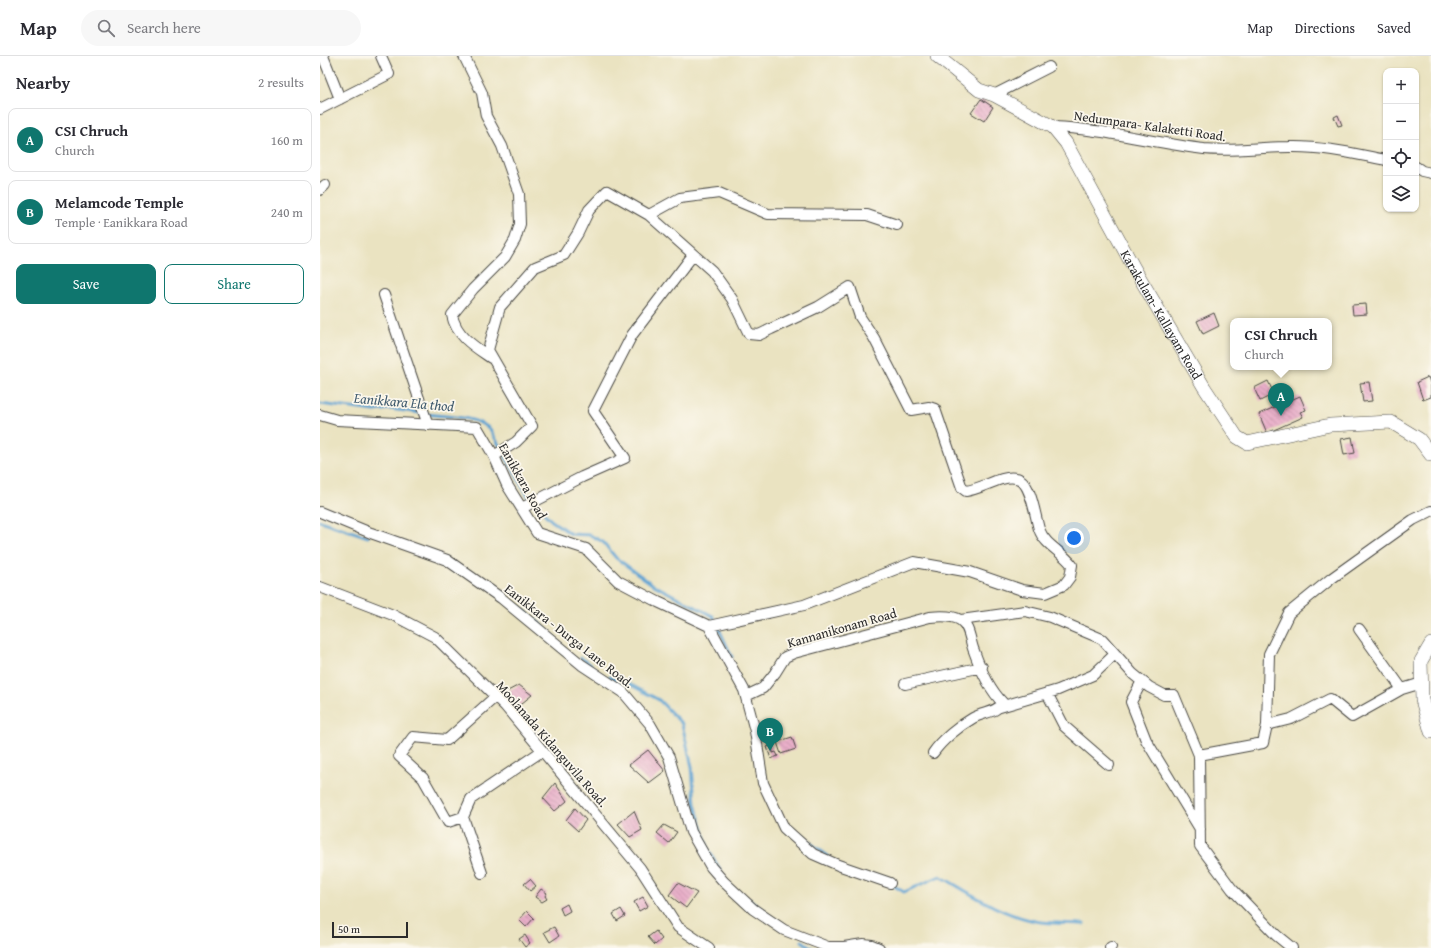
<!DOCTYPE html>
<meta charset="utf-8">
<style>
body{margin:0;font-family:"Gentium Book Plus",serif;background:#f7f7f7;color:#2b2b33}
.controls{position:absolute;right:12px;top:12px;display:grid;overflow:hidden;border-radius:8px;box-shadow:0 1px 3px #0004}
.controls button{width:36px;height:36px;display:grid;place-items:center;padding:0;border:0;border-bottom:1px solid #e1e1e2;background:#fff;color:#2b2b33;font:20px sans-serif}
.scale{position:absolute;left:12px;bottom:10px;width:76px;box-sizing:border-box;padding-left:4px;border:2px solid #2b2b2b;border-top:0;font-size:11px;line-height:14px;white-space:nowrap;color:#2b2b2b;-webkit-text-stroke:3px #fbf7ec;paint-order:stroke}
.you{position:absolute;left:754px;top:482px;width:14px;height:14px;margin:-10px;border:3px solid #fff;border-radius:50%;background:#1a73e8;box-shadow:0 0 0 6px #1a73e833}
.badge{display:grid;place-items:center;width:26px;height:26px;border-radius:50%;background:#0f766e;color:#fff;font-size:13px;font-weight:700}
.pin{position:absolute;translate:-50% -33px;filter:drop-shadow(0 1px 2px #0008)}
.pin::after{content:'';position:absolute;top:21px;width:14px;height:12px;background:inherit;clip-path:polygon(0 0,100% 0,50% 100%)}
.popup{position:absolute;left:910px;top:262px;width:102px;height:52px;box-sizing:border-box;display:grid;place-content:center;border-radius:8px;background:#fff;filter:drop-shadow(0 1px 3px #0005);font-size:13px;white-space:nowrap;color:#7c7c81}
.popup b{font-size:15px;color:#2b2b33}
.popup::after{content:'';position:absolute;left:50%;top:100%;margin-left:-8px;border:8px solid transparent;border-top-color:#fff}
.list{margin:0;padding:0;list-style:none}
h2{display:flex;justify-content:space-between;align-items:center;height:52px;margin:0;padding:0 16px;font-size:17px}
h2 small{font-size:13px;font-weight:400;color:#7c7c81}
.list li{display:grid;grid-template-columns:26px 1fr auto;gap:12px;align-items:center;box-sizing:border-box;height:64px;margin:0 8px 8px;padding:0 8px;border:1px solid #e1e1e2;border-radius:8px}
.list b{display:block;font-size:15px;white-space:nowrap}
.list p{margin:0;font-size:13px;white-space:nowrap;color:#7c7c81}
.list em{font-size:13px;font-style:normal;color:#7c7c81}
.actions{display:flex;gap:8px;padding:12px 16px}
.actions a{flex:1;padding:9px 0;border:1px solid #0f766e;border-radius:8px;text-align:center;font-size:14px;color:#0f766e}
.actions .main{background:#0f766e;color:#fff}
.icon{flex:none;width:22px;height:22px;fill:none;stroke:currentColor;stroke-width:2;stroke-linecap:round;stroke-linejoin:round}
.map{position:relative;flex:none;width:1111px;height:892px;overflow:hidden}
header{display:flex;align-items:center;gap:24px;box-sizing:border-box;height:56px;padding:0 20px;background:#fff;border-bottom:1px solid #e1e1e2}
header strong{font-size:19px}
nav{display:flex;gap:22px;margin-inline-start:auto;font-size:14px}
.search{width:280px;height:36px;background:#f7f7f7;display:flex;align-items:center;gap:10px;box-sizing:border-box;padding:0 14px;border-radius:22px;color:#7c7c81;font-size:15px}
main{display:flex}
aside{flex:1;background:#fff}
.map>svg:first-child{display:block}
.lines{fill:none;stroke-linecap:round;stroke-linejoin:round}
.stream{stroke:#5ca1d1;stroke-width:3}
.building{fill:url(#building-back-hatch)}
.minor-casing{stroke:#484742;stroke-width:12}
.tertiary-casing{stroke:#484742;stroke-width:14}
.minor{stroke:#fff;stroke-width:10}
.tertiary{stroke:#fff;stroke-width:13}
.labels{text-anchor:middle;dominant-baseline:central;stroke-width:3.5;stroke-linejoin:round;paint-order:stroke}
.street-label{font-size:13px;fill:#2b2b2b;stroke:#fbf7ec}
.water-label{font-size:14px;font-style:italic;fill:#3f5a6d;stroke:#fbf7ec}
</style>
<header>
<strong>Map</strong>
<div class="search"><svg class="icon" aria-label="search" viewBox="0 0 24 24"><circle cx="10" cy="10" r="6"/><path d="M15 15l6 6"/></svg>Search here</div>
<nav><a>Map</a><a>Directions</a><a>Saved</a></nav>
</header>
<main>
<aside>
<h2>Nearby<small>2 results</small></h2>
<ul class="list">
<li><span class="badge">A</span><div><b>CSI Chruch</b><p>Church</p></div><em>160 m</em></li>
<li><span class="badge">B</span><div><b>Melamcode Temple</b><p>Temple · Eanikkara Road</p></div><em>240 m</em></li>
</ul>
<div class="actions"><a class="main">Save</a><a>Share</a></div>
</aside>
<div class="map">
<svg width="1111" height="892" viewBox="0 0 1111 892">
<defs>
<pattern id="building-back-hatch" width="6" height="6" patternUnits="userSpaceOnUse"><rect width="6" height="6" fill="#e9afc9"/><path d="M-1 5l2 2M0 0l6 6M5-1l2 2" fill="none" stroke="#bd8fa3"/></pattern>
</defs>
<rect width="100%" height="100%" fill="#fbf7ec"/>
<filter id="ink" filterUnits="userSpaceOnUse"><feTurbulence type="fractalNoise" baseFrequency=".025" numOctaves="2"/><feDisplacementMap in="SourceGraphic" scale="8" xChannelSelector="R" yChannelSelector="G"/><feConvolveMatrix kernelMatrix="1 2 1 2 8 2 1 2 1" color-interpolation-filters="sRGB"/></filter>
<filter id="wash" filterUnits="userSpaceOnUse"><feTurbulence type="fractalNoise" baseFrequency=".012" numOctaves="4" result="noise"/><feDisplacementMap in="SourceGraphic" scale="16" xChannelSelector="R" yChannelSelector="G"/><feGaussianBlur stdDeviation="0.9" result="paint"/><feColorMatrix in="noise" values="0 0 0 0 0 0 0 0 0 0 0 0 0 0 0 0 0 1.4 0 .05"/><feComposite in="paint" operator="in"/></filter>
<g filter="url(#wash)">
<rect width="100%" height="100%" fill="#eae3c1"/>
<g class="lines">
<path class="stream" d="M0,348L55,355L70,353L101,357
M107,358C127,361 153,359 170,373L211,445L232,465L251,478L270,479L283,486L296,502L332,528L393,560L412,601
M0,465L48,481
M196,548L226,573
M261,602L271,609
M289,621L311,629L339,644L362,668L372,711L375,748L388,793L401,815
M478,778L508,800
M571,828L584,836L620,820C650,837 679,858 715,865C731,868 748,867 764,868
M430,844L443,854
M482,885L492,892"/>
</g>
<g id="blocks">
<path class="building" d="M661,43L673,51L664,65L651,57Z
M1018,59L1022,69L1018,70L1014,61Z
M1046,248L1047,258L1033,259L1032,249Z
M894,257L899,270L883,278L877,265Z
M1108,321L1111,329V341L1103,344L1097,326Z
M948,325L954,338L940,345L934,332Z
M1049,326L1052,345L1043,346L1040,327Z
M980,340L986,354L980,356L983,361L947,377L939,358Z
M1032,381L1035,397L1024,399L1021,383Z
M199,629L212,639L196,652L186,636Z
M472,681L476,693L461,698L457,686Z
M452,689L453,697L456,696L458,700L451,703L447,691Z
M328,694L345,715L329,727L309,709Z
M235,727L247,745L235,755L223,742Z
M255,752L266,764L258,775L246,764Z
M314,755L322,774L310,781L298,768Z
M344,769L357,776L349,787L337,777Z
M210,823L216,830L210,835L204,828Z
M358,827L377,837L366,852L349,839Z
M221,833L227,837L225,840L227,843L222,846L215,841Z
M323,841L328,850L319,855L314,846Z
M247,848L250,855L243,859L240,852Z
M301,853L305,860L297,865L293,858Z
M207,855L214,862L206,871L199,864Z
M234,871L239,880L230,886L224,876Z
M336,875L342,883L335,889L328,881Z
M205,879L210,887L205,891L199,883Z"/>
</g>
</g>
<g filter="url(#ink)">
<use href="#blocks" fill-opacity="0" stroke="#484742" stroke-width="1"/>
<g class="lines">
<defs>
<path id="minor" d="M3,0L20,43
M144,0L162,37L166,60L182,90L199,138L200,168L195,184L185,201L153,233L132,259C136,280 155,291 171,302
M674,39L729,11
M0,53L69,18L61,0
M733,71C784,73 834,87 884,93C915,96 939,91 969,91C1002,90 1035,98 1066,104
M1096,111L1102,115L1111,117
M0,134L5,129
M64,239L108,369
M0,359L17,364L157,371L174,400L187,429L217,477L266,493L298,525L338,546L389,570L484,549L594,506L650,516L702,534L725,537L744,529L750,521L752,509C742,495 725,490 719,473C715,460 711,424 696,422C681,419 662,433 646,435L642,432L615,353L609,351L591,354L554,282L540,261L530,231L498,251L451,273L439,279L429,278L412,243L392,215L329,159L360,142L399,137L448,158L547,159L577,169
M174,400L196,386L212,370L168,294L180,251L215,211L244,199L258,177L269,154L287,135L329,159
M202,452L262,421L305,402L273,355L312,279L373,199
M0,456L51,477L127,504L181,542L262,609L303,636L330,668L349,701L371,776L391,811L404,826L433,853L464,874L508,891H524L543,888L552,889L559,892
M0,531L73,559L115,581L185,650L320,812L358,871L389,892
M641,564L705,555L730,561L782,583L813,618L829,631L844,639H854L879,699L880,790L912,833L956,879L972,892
M389,570L424,634L435,675L443,727L464,772L493,798L518,809L570,827
M1039,573L1082,633
M822,625L811,646L826,684L880,773
M585,628L662,611
M727,637L744,670L789,709
M426,640L443,632L455,617L465,601L474,597L610,561C619,560 632,559 640,564C650,570 650,586 654,595C660,612 670,634 683,647C676,657 663,656 653,662C639,670 622,684 613,697
M680,651L738,634L773,619L795,598
M947,669L949,598L969,557L1012,522L1093,464L1111,455
M879,699L943,687L947,669L971,663L1010,643L1032,661L1082,633L1102,627
M143,761L128,766L103,722L79,700L93,681L127,684L175,641
M162,817L143,761L151,743L222,695
M790,892L791,891"/>
<g id="tertiary">
<path id="s1" d="M617,0L659,34L674,39L733,71L746,87L814,212L884,331L917,381L927,387L1010,369L1071,366L1099,383L1111,399"/>
<path d="M1111,588L1101,605L1102,644L1111,676"/>
</g>
</defs>
<use href="#minor" class="minor-casing"/>
<use href="#tertiary" class="tertiary-casing"/>
<use href="#minor" class="minor"/>
<use href="#tertiary" class="tertiary"/>
</g>
</g>
<g class="labels">
<g class="street-label">
<text transform="translate(830 70) rotate(8)">Nedumpara- Kalaketti Road.</text>
<text stroke="none"><textPath href="#s1" startOffset="354">Karakulam- Kallayam Road</textPath></text>
<text transform="translate(203 425) rotate(61)">Eanikkara Road</text>
<text transform="translate(522 572) rotate(-16)">Kannanikonam Road</text>
<text transform="translate(249 580) rotate(38)">Eanikkara - Durga Lane Road.</text>
<text transform="translate(232 688) rotate(49)">Moolanada Kidanguvila Road.</text>
</g>
<g class="water-label">
<text transform="translate(84 346) rotate(5)">Eanikkara Ela thod</text>
</g>
</g>
</svg>
<div class="controls">
<button>+</button>
<button>−</button>
<button><svg class="icon" aria-label="locate" viewBox="0 0 24 24"><circle cx="12" cy="12" r="6"/><path d="M12 2v4M12 18v4M2 12h4M18 12h4"/></svg></button>
<button><svg class="icon" aria-label="layers" viewBox="0 0 24 24"><path d="M12 4l9 5-9 5-9-5zM3 14l9 5 9-5"/></svg></button>
</div>
<div class="scale">50 m</div>
<div class="you"></div>
<div class="pin badge" style="left:961px;top:360px">A</div>
<div class="popup"><b>CSI Chruch</b>Church</div>
<div class="pin badge" style="left:450px;top:695px">B</div>
</div>
</main>
